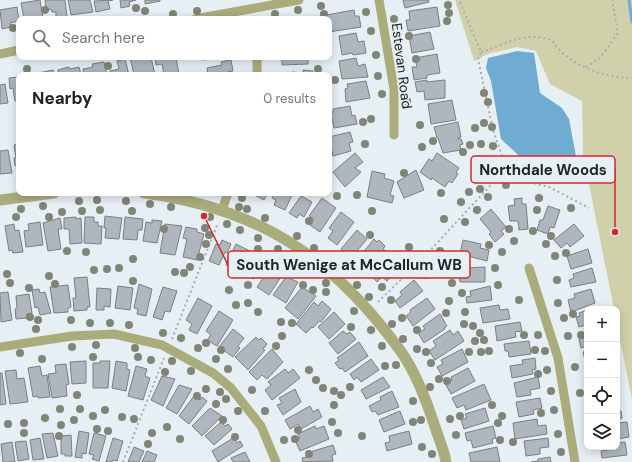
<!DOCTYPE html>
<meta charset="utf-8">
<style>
body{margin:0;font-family:"DM Sans",sans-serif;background:#f6f6f6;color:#222}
.controls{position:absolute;right:12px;bottom:12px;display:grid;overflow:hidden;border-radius:8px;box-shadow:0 2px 10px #0003}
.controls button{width:36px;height:36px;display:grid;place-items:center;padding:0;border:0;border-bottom:1px solid #e0e0e0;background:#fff;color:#222;font:20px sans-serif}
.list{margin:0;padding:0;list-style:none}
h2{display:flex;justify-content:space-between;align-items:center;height:52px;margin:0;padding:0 16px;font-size:17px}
h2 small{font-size:13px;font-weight:400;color:#767676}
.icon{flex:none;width:22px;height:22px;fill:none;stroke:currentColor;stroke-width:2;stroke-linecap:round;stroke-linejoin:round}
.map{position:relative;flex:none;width:632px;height:462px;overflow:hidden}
.search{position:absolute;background:#fff;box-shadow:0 2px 10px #0003;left:16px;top:16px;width:316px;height:44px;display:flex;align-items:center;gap:10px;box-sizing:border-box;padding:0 14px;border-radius:8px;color:#767676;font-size:15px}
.panel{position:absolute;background:#fff;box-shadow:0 2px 10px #0003;left:16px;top:72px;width:316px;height:124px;border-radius:8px}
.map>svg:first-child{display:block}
.green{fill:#d0d1ab}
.water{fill:#70abd2}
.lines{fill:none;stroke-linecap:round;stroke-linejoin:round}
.stream{stroke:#70abd2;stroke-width:3}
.building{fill:#afb7bd;stroke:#788085}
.path{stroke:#a6adb1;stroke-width:2;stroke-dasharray:2 3;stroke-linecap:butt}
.minor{stroke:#abac7c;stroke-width:9}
.tertiary{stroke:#abac7c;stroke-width:11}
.tree{fill:#818578}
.labels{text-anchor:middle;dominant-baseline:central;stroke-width:3.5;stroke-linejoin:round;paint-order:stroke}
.street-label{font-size:14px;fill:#222527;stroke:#e6eff4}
.leader{fill:none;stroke:#d62828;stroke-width:1.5}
.callout-dot{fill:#d62828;stroke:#e6eff4;stroke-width:1.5}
.callout{fill:#e6eff4;stroke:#d62828;stroke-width:1.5}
.callout-label{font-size:15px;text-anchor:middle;font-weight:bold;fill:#222527}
</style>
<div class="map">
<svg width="632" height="462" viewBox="0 0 632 462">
<rect width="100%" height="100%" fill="#e6eff4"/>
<path class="green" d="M455,0H632V400L617,325V309H614L583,155L582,101L550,84L536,51L517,47L488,54L474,61Z"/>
<path class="water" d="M517,51L534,53L540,93L562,108L569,119L579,172L573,183L533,169L501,139L491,81L486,68L488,58Z"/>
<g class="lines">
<path class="stream" d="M629,0L632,22"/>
</g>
<path class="building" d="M40,0L43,18L24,19L21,3Z
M45,0H65L67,17L56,18V12H52L51,9L46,10Z
M68,0H90L93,12L71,15Z
M113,0L108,1L110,9L96,12L94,1Z
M120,0H136L129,2L130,6L121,8Z
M145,0H160V1L145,4Z
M403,0H428L429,2L405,8Z
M17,7L19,21L10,23L11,27L2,29L0,10Z
M437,7L440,26L408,31L406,20H410L409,11Z
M354,10L355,16H359L361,27L329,32V19H327L326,15Z
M430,32L434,49L412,53L409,36Z
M356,33L358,42L364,41L366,53L353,55L352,53L342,55L339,36Z
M437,54L440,73L427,75V78L414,80L412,67H417L415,58Z
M130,57H141V59L151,57L155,75H134Z
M155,57H176L179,75H164L162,64L156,65Z
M201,57H227L202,60Z
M282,57H308V64L282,65Z
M356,58L358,66L365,64L368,77L342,79L339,61Z
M125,59L129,75H111L110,71L119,69L117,61Z
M231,60L233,71L227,72L228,75H208L207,68L222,65L221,62Z
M104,62L107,75H84L83,69L93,67L92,64Z
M69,67L70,69L79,67L81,75H59L58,70Z
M53,70L54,75H35L34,74Z
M303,70L313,71L312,75H291L292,72L303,73Z
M19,77V101H15L13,88L10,89L9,78Z
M427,80V82L445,80V98L425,100L424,91L417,92L415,82Z
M366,81L370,98L346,102L345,89L348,88L347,84Z
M5,84L8,103L0,104V85Z
M452,100L456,120L431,124L428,104Z
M350,106L352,116L355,115L357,124L334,128L331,113L333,112V109Z
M458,122L461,137L458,138V139H461L463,144L460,145L461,150L443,153L438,138H437L434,127Z
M350,132L353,142L349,143L351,151L333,156L329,137Z
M19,144V165L15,166L14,158H16L14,145Z
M8,150L12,173L0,174V151Z
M355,153L363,162L355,168L361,172L345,187L333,172Z
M437,153L459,168L456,172L458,174L452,183L449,181L445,187L432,178L431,180L420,172L429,159L432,161Z
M416,170L424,190L404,198L397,182Z
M372,171L385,174L384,178L394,181L390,195L394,196L392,203L367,197Z
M257,193H268L264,200L256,196Z
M274,193H293L285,210L274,205L276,200L272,198Z
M301,196L312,202L304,217L299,214L297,218L289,213Z
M322,198L336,208L320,232L310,225L314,219L309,216Z
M522,198V204H526L528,229L519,230L518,221H510L508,206L515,205L514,199Z
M548,206L560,210L554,228L550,227L548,234L537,230L540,220H543Z
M491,209L506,227L501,231L504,234L495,242L489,234L491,232L480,219Z
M341,212L354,222L337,245L328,238L333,231L329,228Z
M105,216L122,218L119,239L105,238L106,228H104Z
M76,217V219L81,218L82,243L70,244L69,229H64V218Z
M85,217H94V222H98V226H102L101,244L84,243Z
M125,217L143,219L142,230H138L137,240L123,239Z
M60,218L62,229H58L61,249L48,251L43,223Z
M152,220L162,221L157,243L143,241L146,222L152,223Z
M40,222L43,245L26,247L24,231L29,230L28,224Z
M14,224L15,231L19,230L23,252L13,253L12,250L9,251L5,226Z
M165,224L182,226L175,255L160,253Z
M574,224L584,236L570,247L567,243L561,248L554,240Z
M186,227L197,229V232L204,234L197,260L183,257L187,239L183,238Z
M357,230L367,239L351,258L341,249Z
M374,239L377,242L379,240L385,246L383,249L386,251L368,272L359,265L365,258L361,255Z
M222,240L231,244L227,253L225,252L219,265L209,261L216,244L220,245Z
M463,240L481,244L480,248L489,250L487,261L460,254Z
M236,244L250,251L241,272L226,265Z
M588,249L592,263L571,269L567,256Z
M392,251L405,264L387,281L382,277L377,282L369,273Z
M252,255L267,262L261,272L259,270L254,279L242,273Z
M271,263L280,269L276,274L281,277L269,295L257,287L266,274L264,272Z
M485,267V282H460L459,274H463V268Z
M592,268L596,282L571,287L569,280L574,278L573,274Z
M87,277L90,307H87V310L74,311L73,298H76L74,278Z
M286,277L298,282L286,303L273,295Z
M414,280L423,291L400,308L395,301L402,295L400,292Z
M139,284L152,289L146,316L137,314L138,309L134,308Z
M68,285L71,307L68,308V312L54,313L50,287Z
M118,286L133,288L130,310L115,308Z
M490,286L492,300L467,303L466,297L471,296L470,291Z
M163,287L177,291L170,312L165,311L162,320L153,317Z
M302,287L316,296L298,319L285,308Z
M97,288L111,289L110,307L104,306V310H96Z
M39,289L40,293L45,292L51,313L40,315L38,307L35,308L32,290Z
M591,289L595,303L571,312L568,300L575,298L574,294Z
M8,292L12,320L1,322L0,293Z
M29,294L32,313L27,314V318L16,319L15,309L17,308L16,296Z
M198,298L212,306L197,334L189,330L192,324L186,320Z
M427,298L435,309L413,326L406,316L411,312L410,310Z
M322,301L331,309L321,322L319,321L313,328L312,327L306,333L296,324L314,302L318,306Z
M499,305L500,310L508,309L510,319L483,323L480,308Z
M587,310V325L579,327L576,317L580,316L579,313Z
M219,311L233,320L217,346L207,340L211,335L206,331Z
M334,312L345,324L329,339L318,327Z
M440,314L447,326L444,328L445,329L424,343L418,333L425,329L423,326Z
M520,322L522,331L515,332L516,337L497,341L495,326Z
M233,329L244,338L238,346L240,348L233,357L219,347Z
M587,329V346L581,348L579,339L587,337L585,330Z
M450,330L453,335L458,331L464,341L435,360L429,351L436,346L433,341Z
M343,331L347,334L350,332L356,339L338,354L329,343Z
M256,337L259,340L261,338L267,344L263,349L265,350L248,370L235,357Z
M529,341L531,354L509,357L508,351H505L504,344Z
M359,342L368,356L345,372L342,368L340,369L335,363L339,360L337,358Z
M272,349L283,362L267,379L262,375L257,380L249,372Z
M462,349L468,362L442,376L437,367L443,364L441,360Z
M587,351V359L585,360L583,352Z
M535,358L536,369L532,370L533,374L512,378L510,366L523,364L522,360Z
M371,359L379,370L361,382L357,377L354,380L350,374Z
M86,361V383L72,384L70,362Z
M100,361H110L108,388H93V363H100Z
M116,361L127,363V369L130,370L126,391L112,388Z
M66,364L69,384L66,385L67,396L52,398L48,374L56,373L55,365Z
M40,366L42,376L47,375L50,397L38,398V396L33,397L28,368Z
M136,366L147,369L145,376L150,378L143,400L128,396Z
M468,368L475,381L451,394L445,383L452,380L451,377Z
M285,369L288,373L293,369L300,378L272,400L265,390L271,385L268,382Z
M16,370L17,379L24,378L28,402L10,404L5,371Z
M0,373H2L6,404L0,405Z
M162,376L175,379L163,406L151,400Z
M383,377L390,387L366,399L361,390Z
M538,377L540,388L530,390L531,395L517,397L514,383Z
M484,384L491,400L466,410L464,405L457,408L452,398Z
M179,385L192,389L177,414L166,408Z
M295,389L301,402L283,415L277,405L282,403L279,398Z
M392,391L399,407L378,415L375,411L372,412L369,406L381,400L380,397Z
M194,396L200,400L202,397L207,401L189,424L179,416Z
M540,398L542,408L533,410L534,414L519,417L516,402Z
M310,406L313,412L318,409L322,417L301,429L298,424L290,429L285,420Z
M617,406L619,411H621L622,418L617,420Z
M210,408L222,416L202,436L192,426Z
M485,408L489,421L464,429L461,420L467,418L465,414Z
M400,411L405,424L384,432L379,420Z
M537,419L538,426L546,425L547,434L515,439L513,423Z
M221,422L225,426L228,424L232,429L214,445L205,436Z
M627,422L629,437L617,439V423Z
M315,426L316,429L324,426L329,439L300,451L295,440L300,438L298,434Z
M493,426L496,438L492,439L493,443L473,448L471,440L467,441L465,433Z
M79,431L89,433L86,454L82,453V458L75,457Z
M409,431L412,444L387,451L385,443L390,442L389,436Z
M53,433L58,456L47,458L42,434Z
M94,433L106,436L99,461L92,459L94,455L89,454Z
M71,435L72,456H65V454H61V436Z
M40,438L44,459L33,460L30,440Z
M113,438L123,441L117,461L113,460L112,462H106Z
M233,438L237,443L240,441L243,446L218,462L212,451Z
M548,438L549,447L540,448V454L526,456L524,441Z
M26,441L29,459L18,461L15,442Z
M12,442L15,462H3L1,444Z
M625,442L627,455L602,458L601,451L608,450L607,447H617V443Z
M333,445L336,454L332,455L333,461L303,462L302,458L311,456L310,452Z
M134,447L144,451L139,462H128Z
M497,447L500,462H471L469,453Z
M147,451L157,455L154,462H142Z
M245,452L250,462H233L231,458Z
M550,457L551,462H531L538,461V459Z"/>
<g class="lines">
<path class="path" d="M481,52C508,44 522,31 552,40C567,65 604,78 632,78
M586,67L600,58L618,33L612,0
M500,175L549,187L589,208
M378,302L426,255L500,175L502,156L493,130L478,59L481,52L459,0
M172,339L218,223
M123,462L164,358"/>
<path class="minor" d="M379,0L394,89V135
M195,19L299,0
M0,54L19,50
M257,57V75
M222,210L228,193
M529,268L558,358L575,462
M0,347L72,336L114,334L162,345L213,373L231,388L261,426L276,462"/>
<path class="tertiary" d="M144,193C184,198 221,208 258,225C316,252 365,301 402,353C417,375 427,402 435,427C439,439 444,450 446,462
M0,200L54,193"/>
</g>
<g class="tree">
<circle cx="448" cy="5" r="4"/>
<circle cx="321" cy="6" r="4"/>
<circle cx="136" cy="8" r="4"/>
<circle cx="45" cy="10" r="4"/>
<circle cx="298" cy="10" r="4"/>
<circle cx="145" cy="11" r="4"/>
<circle cx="197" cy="11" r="4"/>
<circle cx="366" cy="12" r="4"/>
<circle cx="449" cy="13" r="4"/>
<circle cx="173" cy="14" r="4"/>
<circle cx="275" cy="14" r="4"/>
<circle cx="324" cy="14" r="4"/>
<circle cx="394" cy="19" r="4"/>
<circle cx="447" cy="21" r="4"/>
<circle cx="13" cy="28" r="4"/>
<circle cx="371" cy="31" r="4"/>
<circle cx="409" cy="36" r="4"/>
<circle cx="397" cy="37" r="4"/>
<circle cx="376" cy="55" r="4"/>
<circle cx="416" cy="59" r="4"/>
<circle cx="400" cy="62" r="4"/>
<circle cx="108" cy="66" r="4"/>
<circle cx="27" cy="69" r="4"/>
<circle cx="318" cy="69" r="4"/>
<circle cx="378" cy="76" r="4"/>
<circle cx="335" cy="80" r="4"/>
<circle cx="484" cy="93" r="4"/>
<circle cx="382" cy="94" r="4"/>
<circle cx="407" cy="101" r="4"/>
<circle cx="488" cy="102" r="4"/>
<circle cx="371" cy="119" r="4"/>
<circle cx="363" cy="122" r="4"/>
<circle cx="484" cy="123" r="4"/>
<circle cx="420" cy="125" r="4"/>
<circle cx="492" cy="127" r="4"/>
<circle cx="475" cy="128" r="4"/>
<circle cx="433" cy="141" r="4"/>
<circle cx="365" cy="144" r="4"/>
<circle cx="481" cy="144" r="4"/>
<circle cx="470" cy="145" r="4"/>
<circle cx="493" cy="146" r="4"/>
<circle cx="422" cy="147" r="4"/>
<circle cx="463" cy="152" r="4"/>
<circle cx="479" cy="159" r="4"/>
<circle cx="404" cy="173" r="4"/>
<circle cx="506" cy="185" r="4"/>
<circle cx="480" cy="189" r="4"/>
<circle cx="469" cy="192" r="4"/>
<circle cx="441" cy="193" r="4"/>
<circle cx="357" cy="195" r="4"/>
<circle cx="337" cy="196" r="4"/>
<circle cx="488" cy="197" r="4"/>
<circle cx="242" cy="198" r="4"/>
<circle cx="539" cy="198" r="4"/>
<circle cx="97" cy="200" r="4"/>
<circle cx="79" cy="201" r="4"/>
<circle cx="126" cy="201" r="4"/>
<circle cx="461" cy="202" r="4"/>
<circle cx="150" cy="204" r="4"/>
<circle cx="43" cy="206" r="4"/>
<circle cx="171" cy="207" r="4"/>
<circle cx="239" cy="207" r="4"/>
<circle cx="571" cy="208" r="4"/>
<circle cx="21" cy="209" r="4"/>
<circle cx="247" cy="209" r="4"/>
<circle cx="100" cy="210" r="4"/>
<circle cx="477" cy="210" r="4"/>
<circle cx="537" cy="210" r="4"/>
<circle cx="82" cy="211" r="4"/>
<circle cx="132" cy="211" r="4"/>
<circle cx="372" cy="211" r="4"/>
<circle cx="62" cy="212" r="4"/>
<circle cx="16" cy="217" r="4"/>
<circle cx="49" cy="217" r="4"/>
<circle cx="210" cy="217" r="4"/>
<circle cx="265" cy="218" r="4"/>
<circle cx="444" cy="219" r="4"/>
<circle cx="309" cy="221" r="4"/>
<circle cx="465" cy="222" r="4"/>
<circle cx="227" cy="224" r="4"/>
<circle cx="205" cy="228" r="4"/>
<circle cx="164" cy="229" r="4"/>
<circle cx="509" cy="229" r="4"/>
<circle cx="240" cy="230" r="4"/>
<circle cx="533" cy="231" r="4"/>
<circle cx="209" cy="235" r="4"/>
<circle cx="370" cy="235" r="4"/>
<circle cx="297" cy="236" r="4"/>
<circle cx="551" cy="236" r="4"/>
<circle cx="258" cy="238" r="4"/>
<circle cx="514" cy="241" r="4"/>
<circle cx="206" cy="244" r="4"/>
<circle cx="546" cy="244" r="4"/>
<circle cx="489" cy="245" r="4"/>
<circle cx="409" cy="247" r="4"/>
<circle cx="314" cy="248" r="4"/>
<circle cx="258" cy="249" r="4"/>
<circle cx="278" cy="249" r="4"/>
<circle cx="67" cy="251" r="4"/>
<circle cx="440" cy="251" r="4"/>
<circle cx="86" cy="252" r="4"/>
<circle cx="502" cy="252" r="4"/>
<circle cx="566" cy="253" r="4"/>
<circle cx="449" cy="255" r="4"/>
<circle cx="555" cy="256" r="4"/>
<circle cx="200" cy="257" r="4"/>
<circle cx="133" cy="259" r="4"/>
<circle cx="190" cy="267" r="4"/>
<circle cx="119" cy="268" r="4"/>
<circle cx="495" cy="268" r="4"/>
<circle cx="107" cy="269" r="4"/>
<circle cx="94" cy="270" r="4"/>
<circle cx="175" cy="272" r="4"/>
<circle cx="184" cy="273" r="4"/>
<circle cx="7" cy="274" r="4"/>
<circle cx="425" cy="275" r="4"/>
<circle cx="49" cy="276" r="4"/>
<circle cx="557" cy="280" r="4"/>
<circle cx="133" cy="281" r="4"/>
<circle cx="10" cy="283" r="4"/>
<circle cx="326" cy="283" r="4"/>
<circle cx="452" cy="283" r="4"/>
<circle cx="55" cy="284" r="4"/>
<circle cx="248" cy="285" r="4"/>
<circle cx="303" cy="285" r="4"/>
<circle cx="357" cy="285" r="4"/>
<circle cx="498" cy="285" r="4"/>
<circle cx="382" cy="287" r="4"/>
<circle cx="29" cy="288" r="4"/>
<circle cx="229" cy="290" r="4"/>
<circle cx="313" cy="290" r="4"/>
<circle cx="326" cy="292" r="4"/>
<circle cx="462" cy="293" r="4"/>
<circle cx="369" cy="297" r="4"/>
<circle cx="391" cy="300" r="4"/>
<circle cx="519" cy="300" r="4"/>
<circle cx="449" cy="301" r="4"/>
<circle cx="248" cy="303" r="4"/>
<circle cx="558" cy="303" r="4"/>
<circle cx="236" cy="305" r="4"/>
<circle cx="354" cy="311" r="4"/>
<circle cx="258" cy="312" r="4"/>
<circle cx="465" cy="312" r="4"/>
<circle cx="446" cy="313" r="4"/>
<circle cx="573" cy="314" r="4"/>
<circle cx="30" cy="317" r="4"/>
<circle cx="402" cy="318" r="4"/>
<circle cx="564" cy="318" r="4"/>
<circle cx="38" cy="320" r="4"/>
<circle cx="71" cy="320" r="4"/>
<circle cx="281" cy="322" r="4"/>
<circle cx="90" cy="323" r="4"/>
<circle cx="110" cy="323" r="4"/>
<circle cx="292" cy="323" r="4"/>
<circle cx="392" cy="324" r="4"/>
<circle cx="464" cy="324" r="4"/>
<circle cx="129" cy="325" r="4"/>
<circle cx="473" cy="326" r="4"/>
<circle cx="351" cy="327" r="4"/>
<circle cx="36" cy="329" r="4"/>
<circle cx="371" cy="330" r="4"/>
<circle cx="417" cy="330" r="4"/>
<circle cx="163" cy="333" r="4"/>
<circle cx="480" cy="333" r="4"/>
<circle cx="524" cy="335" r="4"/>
<circle cx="538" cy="335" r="4"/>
<circle cx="581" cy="335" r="4"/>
<circle cx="282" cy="336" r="4"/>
<circle cx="568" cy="336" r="4"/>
<circle cx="181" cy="338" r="4"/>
<circle cx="403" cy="339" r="4"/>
<circle cx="484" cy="340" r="4"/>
<circle cx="475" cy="341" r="4"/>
<circle cx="206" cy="343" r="4"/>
<circle cx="96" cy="345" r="4"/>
<circle cx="276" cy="346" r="4"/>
<circle cx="382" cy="346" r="4"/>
<circle cx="72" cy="347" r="4"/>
<circle cx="135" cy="348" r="4"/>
<circle cx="198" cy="348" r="4"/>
<circle cx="417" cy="349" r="4"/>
<circle cx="221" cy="350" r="4"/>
<circle cx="535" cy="350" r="4"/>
<circle cx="489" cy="351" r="4"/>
<circle cx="545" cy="351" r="4"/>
<circle cx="426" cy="352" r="4"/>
<circle cx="469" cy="352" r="4"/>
<circle cx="481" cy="352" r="4"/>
<circle cx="20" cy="353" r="4"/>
<circle cx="93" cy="357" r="4"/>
<circle cx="138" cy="357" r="4"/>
<circle cx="42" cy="359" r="4"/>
<circle cx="216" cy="359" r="4"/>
<circle cx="151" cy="360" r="4"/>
<circle cx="172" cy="361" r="4"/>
<circle cx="431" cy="363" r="4"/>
<circle cx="396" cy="365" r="4"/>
<circle cx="385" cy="366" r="4"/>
<circle cx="575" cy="367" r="4"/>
<circle cx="228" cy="369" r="4"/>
<circle cx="309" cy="370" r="4"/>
<circle cx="547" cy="370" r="4"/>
<circle cx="191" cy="371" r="4"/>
<circle cx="165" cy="372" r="4"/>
<circle cx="538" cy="374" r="4"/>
<circle cx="439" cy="379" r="4"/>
<circle cx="316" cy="380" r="4"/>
<circle cx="447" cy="381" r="4"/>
<circle cx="350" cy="387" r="4"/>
<circle cx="430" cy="387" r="4"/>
<circle cx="323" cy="388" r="4"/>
<circle cx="206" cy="389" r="4"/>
<circle cx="252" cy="390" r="4"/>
<circle cx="334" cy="391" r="4"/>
<circle cx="551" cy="391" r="4"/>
<circle cx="220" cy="392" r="4"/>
<circle cx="580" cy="393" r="4"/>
<circle cx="77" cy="395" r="4"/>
<circle cx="341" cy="395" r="4"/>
<circle cx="197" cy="396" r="4"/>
<circle cx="226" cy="399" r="4"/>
<circle cx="413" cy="401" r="4"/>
<circle cx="216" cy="404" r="4"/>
<circle cx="334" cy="405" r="4"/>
<circle cx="492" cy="405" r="4"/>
<circle cx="60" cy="409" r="4"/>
<circle cx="80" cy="409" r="4"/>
<circle cx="105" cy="410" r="4"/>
<circle cx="554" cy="410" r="4"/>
<circle cx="238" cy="411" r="4"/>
<circle cx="265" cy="411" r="4"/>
<circle cx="541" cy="413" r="4"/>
<circle cx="93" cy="416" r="4"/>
<circle cx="460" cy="416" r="4"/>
<circle cx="502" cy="416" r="4"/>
<circle cx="122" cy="417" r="4"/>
<circle cx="45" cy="418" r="4"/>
<circle cx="134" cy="419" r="4"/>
<circle cx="450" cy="419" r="4"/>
<circle cx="74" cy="420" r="4"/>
<circle cx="223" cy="420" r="4"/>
<circle cx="421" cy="420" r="4"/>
<circle cx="332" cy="422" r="4"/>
<circle cx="413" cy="422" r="4"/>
<circle cx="24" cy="423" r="4"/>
<circle cx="498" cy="423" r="4"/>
<circle cx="8" cy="424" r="4"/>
<circle cx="61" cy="425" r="4"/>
<circle cx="167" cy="427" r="4"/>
<circle cx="97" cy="429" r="4"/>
<circle cx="298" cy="430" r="4"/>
<circle cx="108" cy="431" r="4"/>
<circle cx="24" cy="433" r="4"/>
<circle cx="152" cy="433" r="4"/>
<circle cx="338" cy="433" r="4"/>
<circle cx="558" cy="434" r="4"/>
<circle cx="456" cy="435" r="4"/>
<circle cx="59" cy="436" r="4"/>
<circle cx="362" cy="436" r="4"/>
<circle cx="235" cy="437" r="4"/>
<circle cx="180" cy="439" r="4"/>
<circle cx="295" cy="439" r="4"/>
<circle cx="284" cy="440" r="4"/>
<circle cx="500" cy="440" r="4"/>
<circle cx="513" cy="442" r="4"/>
<circle cx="148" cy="444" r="4"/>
<circle cx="422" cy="447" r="4"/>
<circle cx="561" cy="452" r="4"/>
<circle cx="309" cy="454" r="4"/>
<circle cx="432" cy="454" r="4"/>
</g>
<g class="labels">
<g class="street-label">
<text transform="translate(402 66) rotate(83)">Estevan Road</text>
</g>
</g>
<path class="leader" d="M615 232L615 169M204 216L228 265"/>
<g class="callout-dot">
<circle cx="615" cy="232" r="4"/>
<circle cx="204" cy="216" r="4"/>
</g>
<g class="callout">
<rect x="471" y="156" width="144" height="27" rx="4"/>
<rect x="228" y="251" width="242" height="27" rx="4"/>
</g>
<g class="callout-label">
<text x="543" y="175">Northdale Woods</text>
<text x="349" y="270">South Wenige at McCallum WB</text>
</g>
</svg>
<div class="controls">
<button>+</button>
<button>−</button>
<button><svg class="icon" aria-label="locate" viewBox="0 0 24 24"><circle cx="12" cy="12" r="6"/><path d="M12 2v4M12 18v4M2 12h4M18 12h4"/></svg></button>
<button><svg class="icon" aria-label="layers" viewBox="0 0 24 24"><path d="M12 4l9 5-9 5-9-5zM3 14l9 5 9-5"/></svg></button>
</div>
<div class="search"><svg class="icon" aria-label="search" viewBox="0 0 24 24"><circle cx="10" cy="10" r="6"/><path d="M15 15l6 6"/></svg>Search here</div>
<section class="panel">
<h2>Nearby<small>0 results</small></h2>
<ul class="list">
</ul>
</section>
</div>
